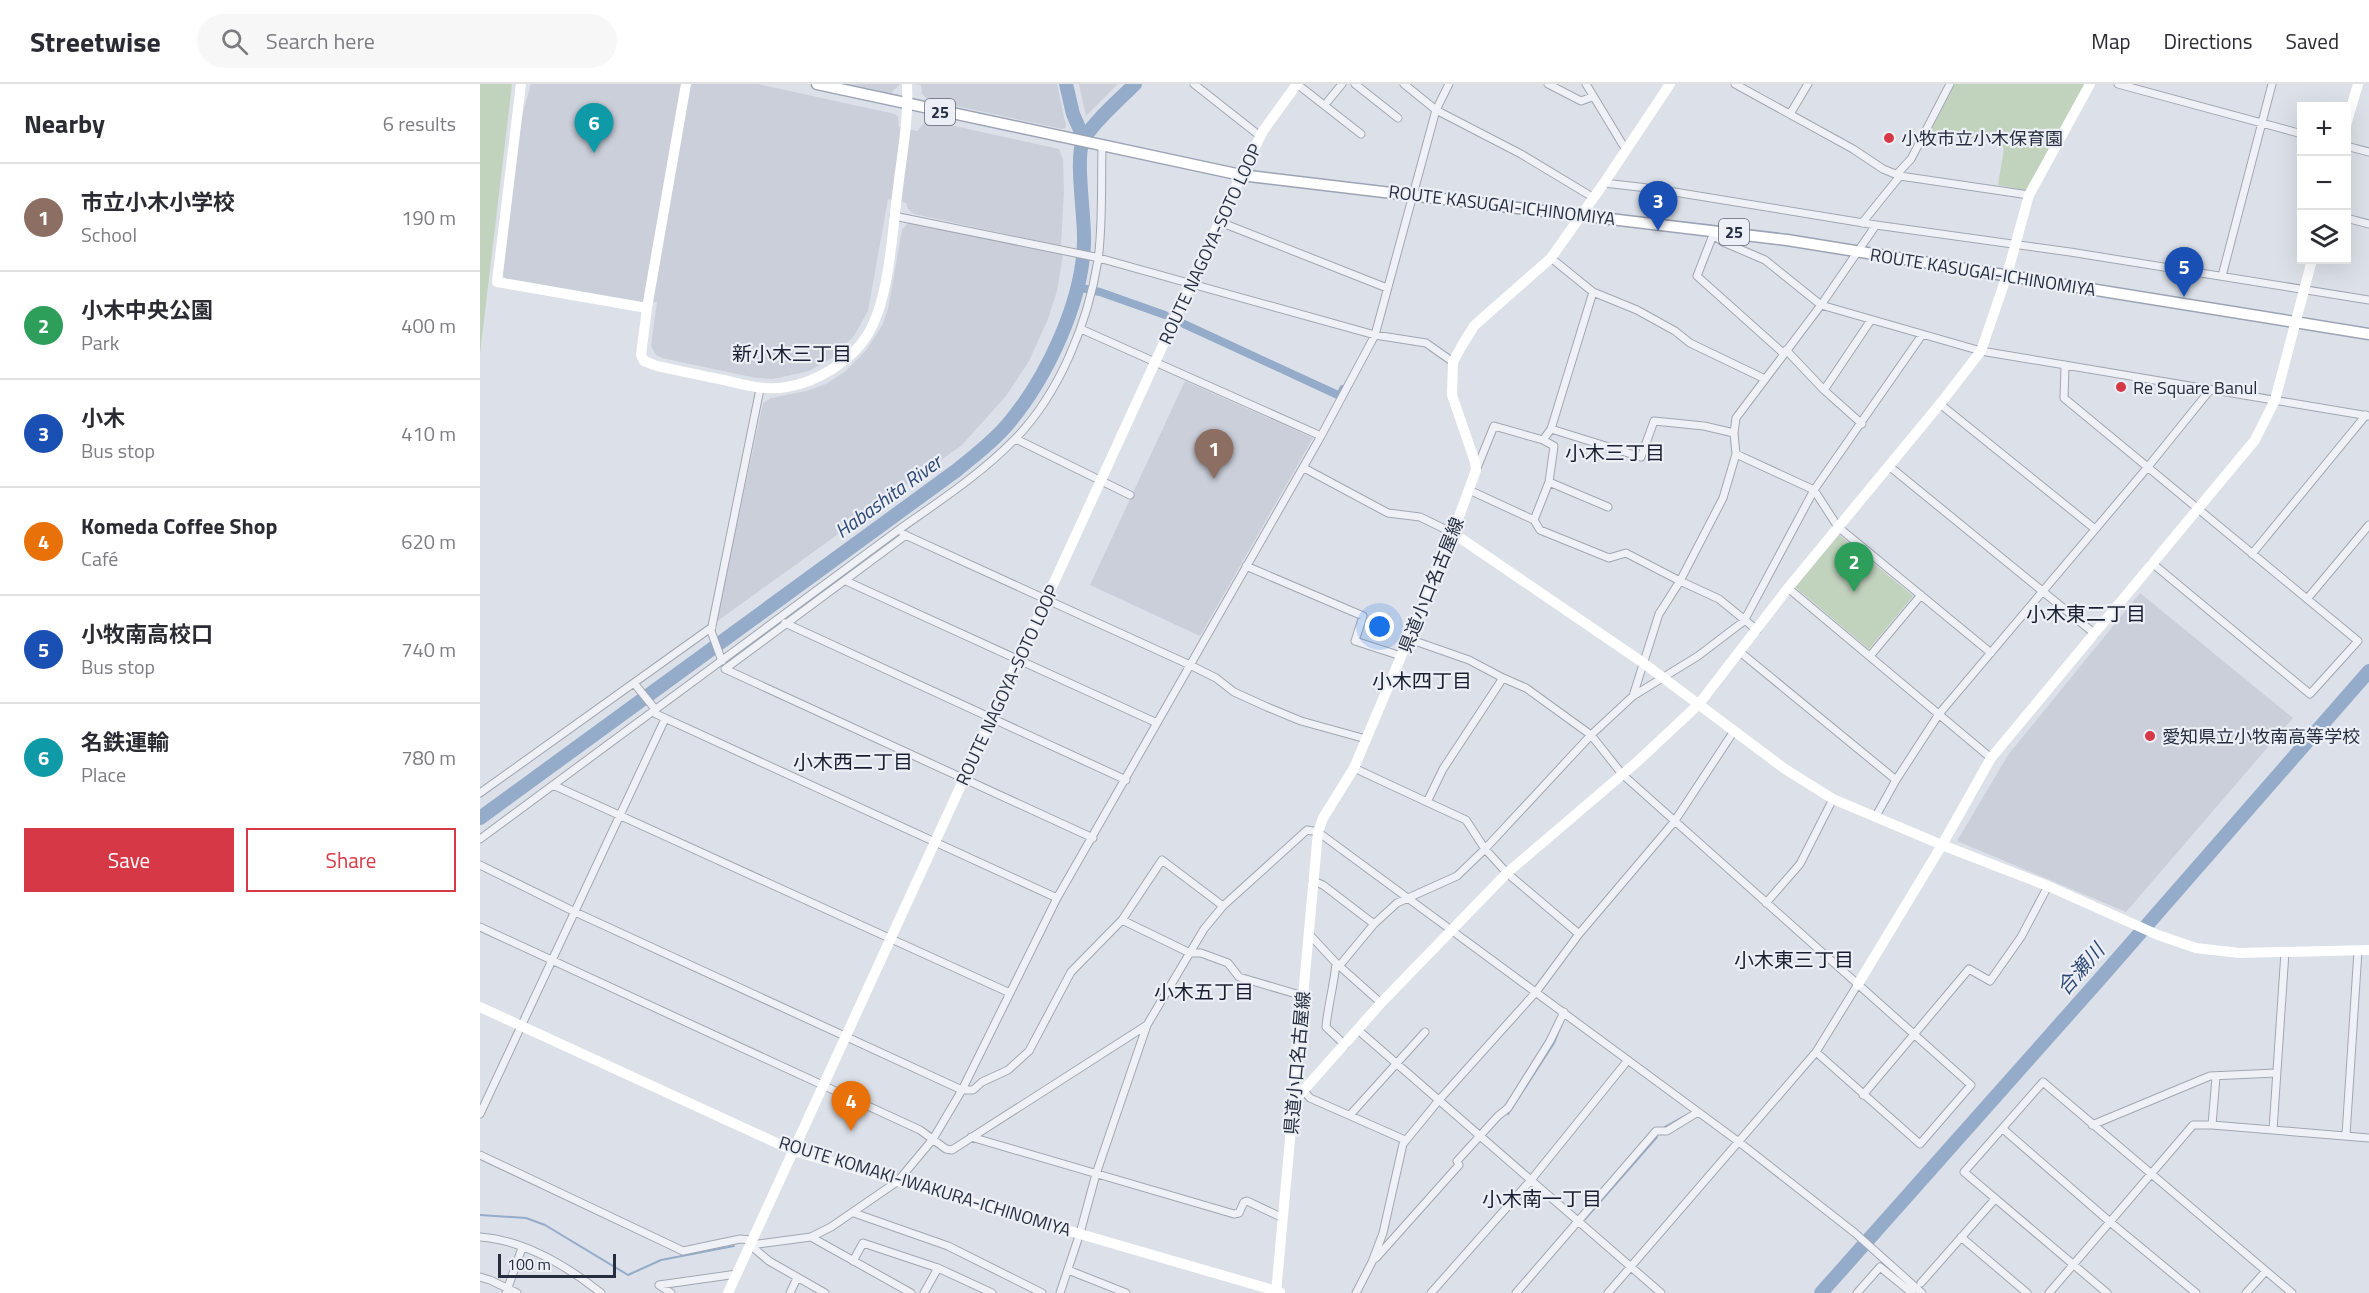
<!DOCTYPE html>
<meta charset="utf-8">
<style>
body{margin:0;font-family:"Titillium Web","Noto Sans JP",sans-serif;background:#f7f7f7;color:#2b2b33}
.controls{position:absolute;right:18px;top:18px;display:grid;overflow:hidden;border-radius:0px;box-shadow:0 6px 24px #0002}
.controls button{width:54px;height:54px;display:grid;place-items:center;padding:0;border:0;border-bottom:2px solid #e1e1e2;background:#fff;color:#2b2b33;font:30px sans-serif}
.scale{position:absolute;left:18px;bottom:15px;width:118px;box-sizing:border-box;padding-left:6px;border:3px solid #252d3f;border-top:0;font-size:16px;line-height:21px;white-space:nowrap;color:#252d3f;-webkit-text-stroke:4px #eceff5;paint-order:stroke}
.you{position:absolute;left:900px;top:543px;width:21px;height:21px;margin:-15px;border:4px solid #fff;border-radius:50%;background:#1a73e8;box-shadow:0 0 0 9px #1a73e833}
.badge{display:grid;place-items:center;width:39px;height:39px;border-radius:50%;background:#d63845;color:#fff;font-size:20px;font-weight:700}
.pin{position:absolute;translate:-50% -50px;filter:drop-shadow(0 2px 3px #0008)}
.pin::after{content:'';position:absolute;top:32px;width:21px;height:18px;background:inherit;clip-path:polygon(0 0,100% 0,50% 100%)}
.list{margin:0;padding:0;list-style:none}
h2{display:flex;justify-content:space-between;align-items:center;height:78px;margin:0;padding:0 24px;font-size:26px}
h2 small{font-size:20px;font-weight:400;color:#7c7c81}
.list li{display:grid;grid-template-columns:39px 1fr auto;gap:18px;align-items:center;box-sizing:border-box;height:108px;padding:0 24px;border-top:2px solid #e1e1e2}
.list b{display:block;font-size:22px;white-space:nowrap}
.list p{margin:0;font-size:20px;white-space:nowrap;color:#7c7c81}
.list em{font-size:20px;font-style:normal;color:#7c7c81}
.actions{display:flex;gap:12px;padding:18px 24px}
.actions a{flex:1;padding:14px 0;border:2px solid #d63845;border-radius:0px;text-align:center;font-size:21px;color:#d63845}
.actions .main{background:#d63845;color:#fff}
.icon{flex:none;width:33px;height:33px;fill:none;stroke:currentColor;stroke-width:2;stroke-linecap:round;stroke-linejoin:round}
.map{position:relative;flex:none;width:1889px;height:1209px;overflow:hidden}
header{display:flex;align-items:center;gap:36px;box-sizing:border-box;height:84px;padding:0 30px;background:#fff;border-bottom:2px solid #e1e1e2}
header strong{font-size:28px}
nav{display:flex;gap:33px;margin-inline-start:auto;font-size:21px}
.search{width:420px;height:54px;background:#f7f7f7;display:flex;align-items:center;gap:15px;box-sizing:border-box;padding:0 21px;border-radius:33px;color:#7c7c81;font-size:22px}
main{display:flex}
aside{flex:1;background:#fff}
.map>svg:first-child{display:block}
.built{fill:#cacfda}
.green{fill:#c1d2bd}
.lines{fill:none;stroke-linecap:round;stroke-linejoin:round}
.stream{stroke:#94abca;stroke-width:2}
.canal{stroke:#94abca;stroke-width:8}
.river{stroke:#94abca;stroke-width:14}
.street-casing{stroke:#a1a7b2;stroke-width:9}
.primary-casing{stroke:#9ba3b4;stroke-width:13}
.street{stroke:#eff1f6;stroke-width:7}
.secondary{stroke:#fff;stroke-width:10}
.primary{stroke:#fff;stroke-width:10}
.poi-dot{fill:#d63845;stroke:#eceff5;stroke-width:2}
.labels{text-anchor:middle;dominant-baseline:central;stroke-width:4.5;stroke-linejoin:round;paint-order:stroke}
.shield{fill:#eceff5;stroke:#616776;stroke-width:1.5}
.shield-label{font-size:16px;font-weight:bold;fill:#252d3f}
.poi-label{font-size:18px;fill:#252d3f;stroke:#eceff5;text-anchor:start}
.street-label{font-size:18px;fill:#252d3f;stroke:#eceff5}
.neighbourhood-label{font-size:20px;fill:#181e2f;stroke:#eceff5}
.water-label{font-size:20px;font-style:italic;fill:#2d4875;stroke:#eceff5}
</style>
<header>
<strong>Streetwise</strong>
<div class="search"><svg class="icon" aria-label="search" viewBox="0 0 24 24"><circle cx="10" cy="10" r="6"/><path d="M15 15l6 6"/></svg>Search here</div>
<nav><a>Map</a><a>Directions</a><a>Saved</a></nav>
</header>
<main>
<aside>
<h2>Nearby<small>6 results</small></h2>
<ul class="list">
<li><span class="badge" style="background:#8d6e63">1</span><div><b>市立小木小学校</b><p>School</p></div><em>190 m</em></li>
<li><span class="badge" style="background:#2e9e5b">2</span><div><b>小木中央公園</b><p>Park</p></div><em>400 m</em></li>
<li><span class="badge" style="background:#1a4fb4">3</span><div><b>小木</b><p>Bus stop</p></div><em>410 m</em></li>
<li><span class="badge" style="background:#e8710a">4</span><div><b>Komeda Coffee Shop</b><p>Café</p></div><em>620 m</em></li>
<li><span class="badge" style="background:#1a4fb4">5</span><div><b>小牧南高校口</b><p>Bus stop</p></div><em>740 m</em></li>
<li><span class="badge" style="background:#0f9aa8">6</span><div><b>名鉄運輸</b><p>Place</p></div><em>780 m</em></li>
</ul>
<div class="actions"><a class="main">Save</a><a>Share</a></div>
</aside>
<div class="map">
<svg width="1889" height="1209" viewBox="0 0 1889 1209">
<rect width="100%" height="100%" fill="#dce0e8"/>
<path class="built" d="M51,0H278L415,30L418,33L419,43L437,47L447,36L579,65L583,76L584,107L581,162L434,130L428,125L426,119L408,115L388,227L374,252L352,274L329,287L293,295L276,294L182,274L176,271L171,262L177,218H158L27,197L20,188L35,57Z
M369,0H420L411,9Z
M434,0H577L586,43L583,45L448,16L442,10L441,1Z
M599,0H638L606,32Z
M428,139L583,170L577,207L568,235L549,277L526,312L482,361L236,538L283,319L291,314L326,307L346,300L366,287L387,265L403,240L408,225L422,146Z
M705,297L833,354L720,552L610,501Z
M1660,509L1813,634L1646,828L1477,757L1528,671Z"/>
<path class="green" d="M0,0H32L0,270Z
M1475,0H1605L1548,107L1518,101L1524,65L1520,59L1450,48Z
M1359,451L1433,512L1389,565L1315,503Z"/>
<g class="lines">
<path class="stream" d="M1028,1030L1074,959L1082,939
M1185,1043L1207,1031
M0,1131L46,1134L65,1141L148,1191L181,1176L254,1162
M1105,1135L1177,1053"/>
<path class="canal" d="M597,203L620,208L685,231
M704,240L860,312L863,305"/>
<path class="river" d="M586,0L593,30L604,55
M0,734L477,386C495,371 513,358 528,340C566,295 603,218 604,157C605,134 595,75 603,57C610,41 641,14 655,0
M1341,1209L1619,896L1889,587"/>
<defs>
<path id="street" d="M714,0L780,52
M817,0L881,50
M875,0L918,34
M924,0L956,26L1041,70L1114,114
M1068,0L1101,17L1112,13
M1106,0L1146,66
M1255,0L1373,65L1403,85L1420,92L1549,111
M1638,0L1822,50
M848,17L862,0
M1310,30L1328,0
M1866,62L1889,68
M1417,90L1431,75L1470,0
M1124,99L1176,105L1396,141L1590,168L1889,216
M414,132L615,173L895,251L956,26L969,0
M1866,134L1889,140
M740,138L907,204
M1382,139L1420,92
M1233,147V151L1243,158L1285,176L1341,221L1501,267L1889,332
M1233,151L1217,192L1303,269
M1071,174L1113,208L1157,226L1195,247L1210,259L1285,295
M1742,192L1792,0
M1113,208L1071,345L1161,373L1174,337L1224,342L1254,349
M601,245L841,352L895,251L946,259L973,278
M1306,266L1344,306L1382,340
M1585,281L1584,314L1878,557L1830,610L1672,479
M1344,306L1391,236
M1460,320L1615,445
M536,355L650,411
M1256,370L1334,406L1358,443L1511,569
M1409,382L1615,550
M824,384L908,429L940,433L973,449
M997,384L1014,342L1063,356
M1069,398L1128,423
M989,406L1054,436L1060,446L1129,474L1146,469L1200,497L1239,515L1277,546
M1054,436L1069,398L1074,362L1063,356L1071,345
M423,450L710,581L736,594L754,608L787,623L821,637L886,655
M426,451L245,585L613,754
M1772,470L1886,331
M766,482L883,532L875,557L921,572
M366,497L677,639
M1308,504L1511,674
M1827,515L1889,441
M305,539L646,696
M929,555L989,576L1023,594
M1260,568L1416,696
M1390,572L1441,511
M242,577L231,547L280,305
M154,599L175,625L176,630L577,814
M1153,612L1179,530L1200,497L1243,414L1256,370L1254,349L1256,334L1341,221L1396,141
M874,684L947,718L963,685L1023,594L1046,604L1111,651L1142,690L1491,1001L1440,1060L1336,968
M73,701L530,909
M0,709L232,543
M947,718L986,736L1005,765L1027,789L1099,850
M1396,732L1416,696L1459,630L1667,384L1730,306
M0,755L417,447C458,418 500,391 535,355C580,309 608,238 618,176C623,140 621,99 622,63
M0,781L95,828L482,1006H493L502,998L528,986L549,967L591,888L642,836L682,776L743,822
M833,797L843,801L894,840
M1286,819L1320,780L1353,715
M642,836L710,869H721L748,879L759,893L823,912
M0,843L440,1046L466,1065L472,1066L667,941
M829,850L856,879L901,919
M856,879C854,901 848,921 846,943L865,961
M860,881L894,840L917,819L977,792L1005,765L1111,651L1153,612L1218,572L1264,537L1334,406L1442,251
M878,946L1181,1209
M824,1007L830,1014L925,1056
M1383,1011L1489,885L1510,897L1541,853L1568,802
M0,1030L185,635
M870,1031L945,948
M1612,1041L1730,992L1796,989
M1732,1041L1736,993
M1523,1045L1630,1138L1716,1209
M1793,1046L1805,868
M1866,1051L1878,867
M491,1053L754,1130L759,1129L764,1118L767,1117L803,1134
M0,1071L203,1167L260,1155L272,1156
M374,1129L468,1162L562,1209
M0,1153C44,1156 87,1182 121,1209
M331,1153L431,1209
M1481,1153L1547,1209
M270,1161L331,1153L351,1143L418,1097L453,1055L482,1006L577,814L841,352
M270,1161L289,1177L345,1209
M896,1174L979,1081L977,1077L1018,1032L1028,1024L1070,957L1084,928
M373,1177L383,1159L458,1184L512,1209
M588,1186L646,1209
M0,1193L10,1196L37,1209
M1441,1199L1515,1115
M26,1209L42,1164
M191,1209L179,1201L257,1190
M310,1209L317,1194
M444,1209L458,1184
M580,1209L600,1149L616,1090L667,941L724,845L743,822L827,746L838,748L1259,1058L1375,1149L1442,1209
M876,1209L892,1178L903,1149L923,1060L959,1016L1056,908L1099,850L1194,738L1254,647
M951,1209L1051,1096L1148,976
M1036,1209L1176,1047H1187L1218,1028
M1128,1209L1336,968L1378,900
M1377,1209L1400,1183L1432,1209
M1569,1209L1713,1041H1732L1889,1054
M1627,1209L1484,1088L1563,998L1812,1209
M1766,1209L1785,1188"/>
<path id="primary" d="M337,0L761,91L1307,156L1889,250"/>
</defs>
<use href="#street" class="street-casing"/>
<use href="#primary" class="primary-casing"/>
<use href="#street" class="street"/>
<path class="secondary" d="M41,0L17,198L167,224
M206,0L167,224L161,271L164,277L177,282C200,287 222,292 244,296C266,301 284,307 307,303C337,298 372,277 388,250C410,213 412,147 418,104C422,69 429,35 427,0
M1866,41L1878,0
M973,449L1162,578L1305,685L1353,715L1462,761L1568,802L1678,851L1716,864L1759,869L1889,866
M1378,900L1462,761L1511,674L1775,356L1795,316L1832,176
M0,923L314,1067L800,1208
M814,1017L901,919L1027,789L1157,678L1219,620L1308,504L1460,320L1501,267L1527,191L1549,111L1610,0
M248,1209L761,91L783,47L817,0
M796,1209L838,748L843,734L874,684L973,449L996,386L995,378L972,311L973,278L981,263L994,242L1005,232L1071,174L1124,99L1190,0"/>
<use href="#primary" class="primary"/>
</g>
<g class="poi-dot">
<circle cx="1409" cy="54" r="6"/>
<circle cx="1641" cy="303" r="6"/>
<circle cx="1670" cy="652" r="6"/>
</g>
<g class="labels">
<g class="shield">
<rect x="445" y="15" width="30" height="26" rx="4.5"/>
<rect x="1239" y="135" width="30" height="26" rx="4.5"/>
</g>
<g class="shield-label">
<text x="460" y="28">25</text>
<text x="1254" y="148">25</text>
</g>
<g class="poi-label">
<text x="1421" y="54">小牧市立小木保育園</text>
<text x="1653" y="303">Re Square Banul</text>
<text x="1682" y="652">愛知県立小牧南高等学校</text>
</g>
<g class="street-label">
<text transform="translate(1022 121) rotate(7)">ROUTE KASUGAI-ICHINOMIYA</text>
<text transform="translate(730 160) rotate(-65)">ROUTE NAGOYA-SOTO LOOP</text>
<text transform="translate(1503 188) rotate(9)">ROUTE KASUGAI-ICHINOMIYA</text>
<text transform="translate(951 501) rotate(-68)">県道小口名古屋線</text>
<text transform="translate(527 601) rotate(-65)">ROUTE NAGOYA-SOTO LOOP</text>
<text transform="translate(817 979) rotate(-85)">県道小口名古屋線</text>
<text transform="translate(445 1102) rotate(17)">ROUTE KOMAKI-IWAKURA-ICHINOMIYA</text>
</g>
<g class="neighbourhood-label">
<text x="312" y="269">新小木三丁目</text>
<text x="1135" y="368">小木三丁目</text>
<text x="1606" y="529">小木東二丁目</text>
<text x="942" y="596">小木四丁目</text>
<text x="373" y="677">小木西二丁目</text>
<text x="1314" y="875">小木東三丁目</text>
<text x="724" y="907">小木五丁目</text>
<text x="1062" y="1114">小木南一丁目</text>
</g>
<g class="water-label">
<text transform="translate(408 412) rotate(-36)">Habashita River</text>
<text transform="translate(1600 885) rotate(-49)">合瀬川</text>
</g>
</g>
</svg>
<div class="controls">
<button>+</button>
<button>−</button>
<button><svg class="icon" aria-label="layers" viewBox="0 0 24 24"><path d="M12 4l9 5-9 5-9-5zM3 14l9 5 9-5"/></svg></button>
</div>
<div class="scale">100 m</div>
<div class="you"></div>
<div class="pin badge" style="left:734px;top:395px;background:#8d6e63">1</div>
<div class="pin badge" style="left:1374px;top:508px;background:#2e9e5b">2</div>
<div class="pin badge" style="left:1178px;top:147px;background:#1a4fb4">3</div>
<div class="pin badge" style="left:371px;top:1047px;background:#e8710a">4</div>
<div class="pin badge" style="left:1704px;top:213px;background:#1a4fb4">5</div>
<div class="pin badge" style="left:114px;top:69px;background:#0f9aa8">6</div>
</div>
</main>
